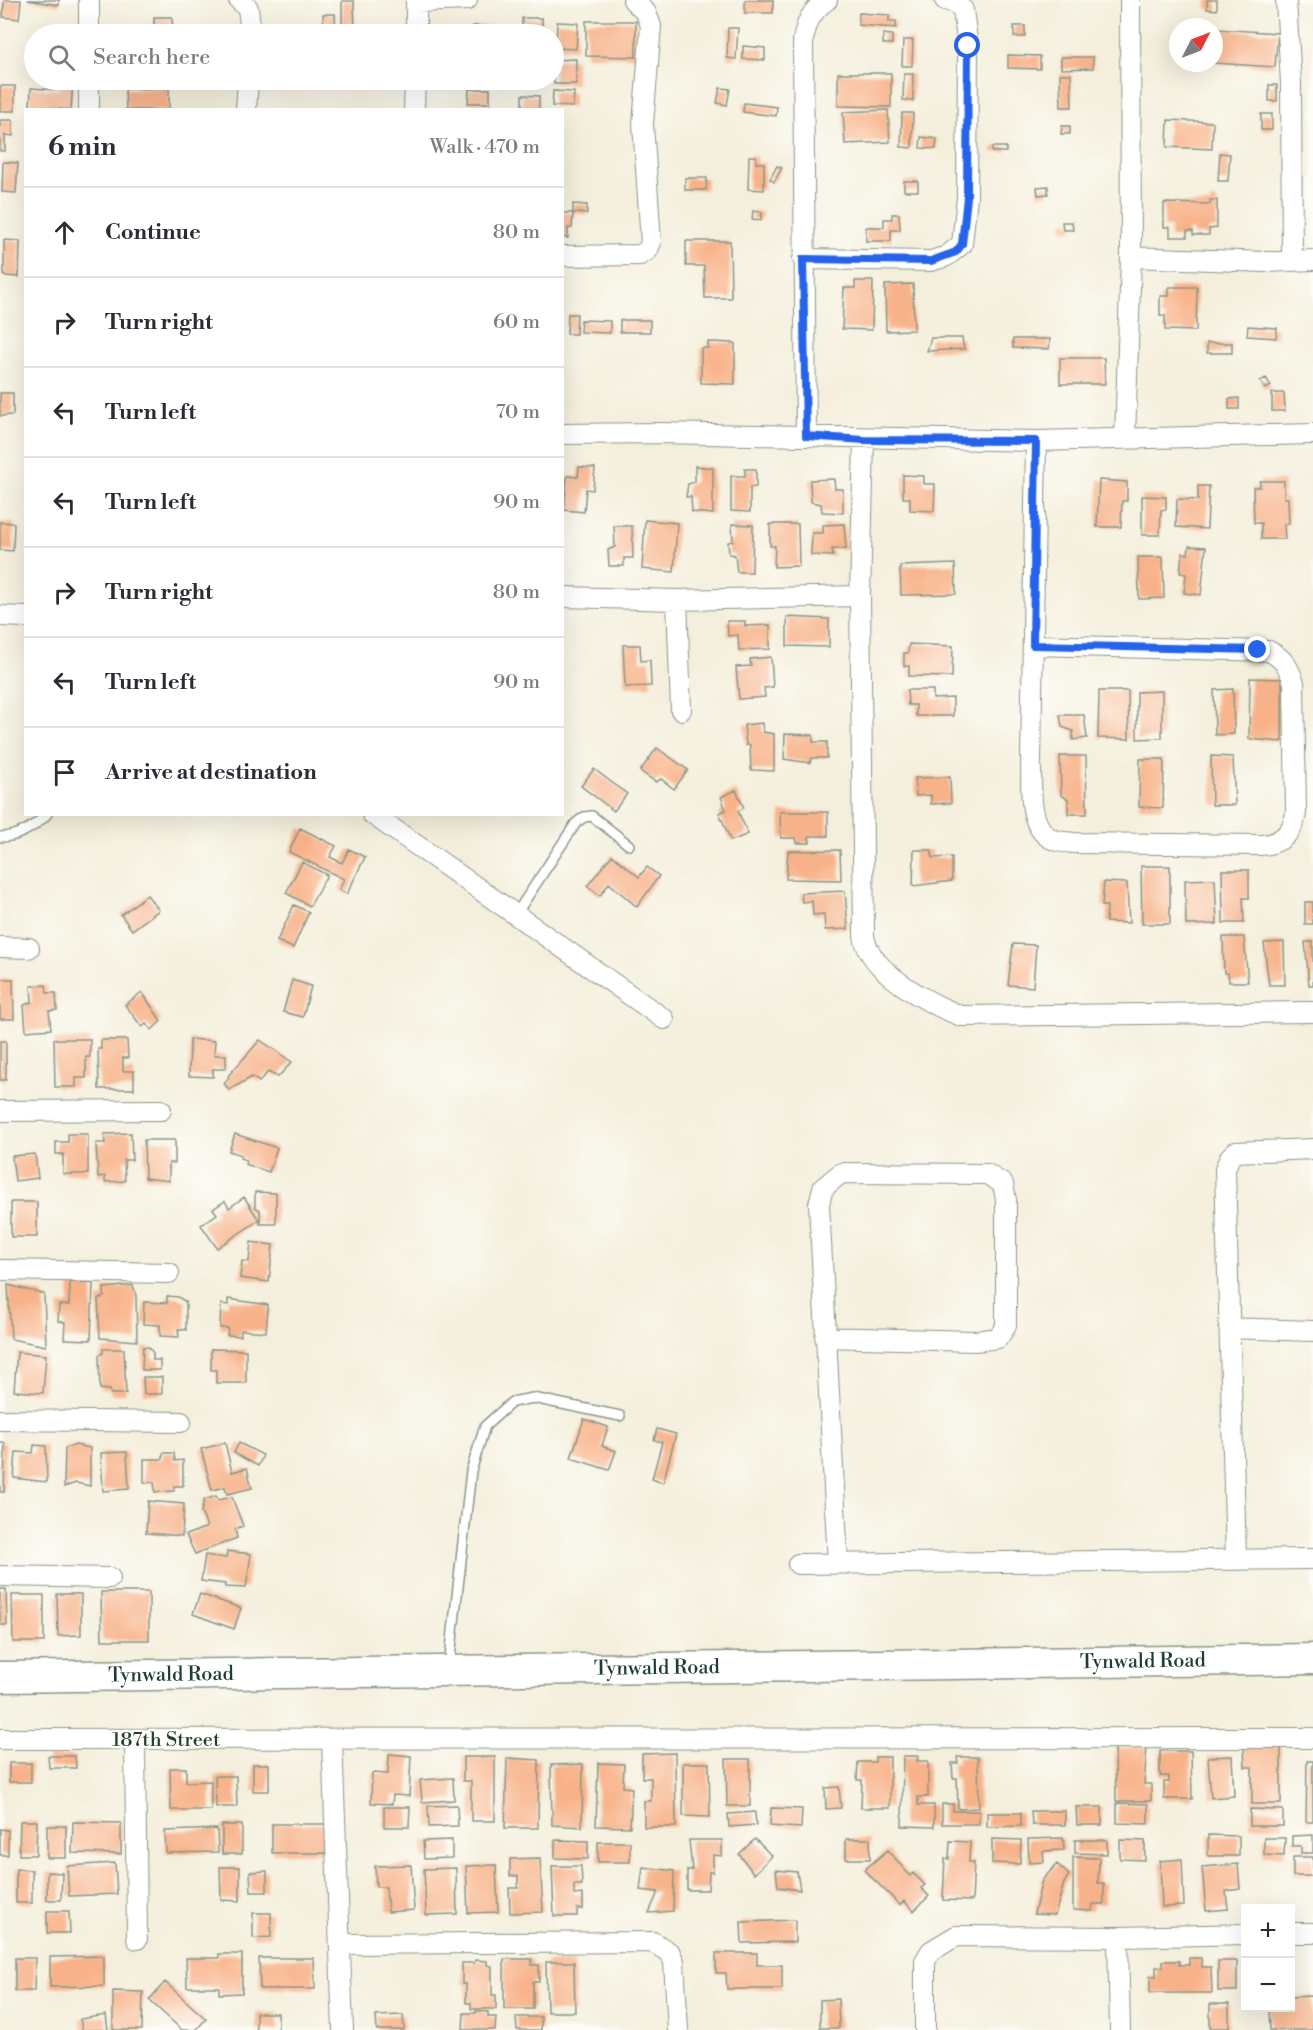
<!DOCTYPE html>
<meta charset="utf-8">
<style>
body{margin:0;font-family:"Libre Bodoni",serif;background:#f7f7f7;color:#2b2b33}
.controls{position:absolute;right:18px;bottom:18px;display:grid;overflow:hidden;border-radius:0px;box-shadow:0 6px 24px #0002}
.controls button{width:54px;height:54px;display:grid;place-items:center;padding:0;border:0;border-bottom:2px solid #e1e1e2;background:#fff;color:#2b2b33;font:30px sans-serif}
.compass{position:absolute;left:1169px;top:18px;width:54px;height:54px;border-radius:50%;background:#fff;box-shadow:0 6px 24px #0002;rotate:48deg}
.stop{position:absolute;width:18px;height:18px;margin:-14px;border:4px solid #2563eb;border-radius:50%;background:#fff}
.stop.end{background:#2563eb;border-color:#fff;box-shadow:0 2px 6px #0008}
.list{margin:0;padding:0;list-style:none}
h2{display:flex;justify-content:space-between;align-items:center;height:78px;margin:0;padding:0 24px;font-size:26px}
h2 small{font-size:20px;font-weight:400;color:#7c7c81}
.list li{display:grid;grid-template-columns:39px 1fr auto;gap:18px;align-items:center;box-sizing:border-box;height:90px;padding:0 24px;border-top:2px solid #e1e1e2}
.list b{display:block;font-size:22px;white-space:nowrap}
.list em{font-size:20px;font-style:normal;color:#7c7c81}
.icon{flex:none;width:33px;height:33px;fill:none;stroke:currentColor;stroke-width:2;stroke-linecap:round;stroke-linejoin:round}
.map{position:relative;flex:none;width:1313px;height:2030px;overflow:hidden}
.search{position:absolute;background:#fff;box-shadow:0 6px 24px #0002;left:24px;top:24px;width:540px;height:66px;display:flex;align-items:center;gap:15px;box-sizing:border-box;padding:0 21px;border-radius:33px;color:#7c7c81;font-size:22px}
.panel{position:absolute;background:#fff;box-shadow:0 6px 24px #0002;left:24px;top:108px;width:540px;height:708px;border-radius:0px}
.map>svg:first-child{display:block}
.building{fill:#f8b289}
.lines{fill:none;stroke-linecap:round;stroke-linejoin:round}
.service-casing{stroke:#8a9688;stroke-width:12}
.minor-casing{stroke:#8a9688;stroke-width:22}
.primary-casing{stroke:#8a9688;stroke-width:33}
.service{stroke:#fff;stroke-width:9}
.minor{stroke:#fff;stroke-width:20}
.primary{stroke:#fff;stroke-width:30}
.route{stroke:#2563eb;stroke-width:8}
.labels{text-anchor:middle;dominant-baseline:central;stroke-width:4.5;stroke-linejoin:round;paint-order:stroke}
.street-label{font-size:20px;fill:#1f3d34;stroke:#fdfcf7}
</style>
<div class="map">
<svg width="1313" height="2030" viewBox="0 0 1313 2030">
<rect width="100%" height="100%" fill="#fdfcf7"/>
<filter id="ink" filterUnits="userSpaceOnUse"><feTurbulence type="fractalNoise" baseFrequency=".0167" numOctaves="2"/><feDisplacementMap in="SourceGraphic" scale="12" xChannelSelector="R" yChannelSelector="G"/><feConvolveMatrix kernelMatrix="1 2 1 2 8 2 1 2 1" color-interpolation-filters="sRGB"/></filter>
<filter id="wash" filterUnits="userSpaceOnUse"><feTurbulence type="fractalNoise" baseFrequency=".008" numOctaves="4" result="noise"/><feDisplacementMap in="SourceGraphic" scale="24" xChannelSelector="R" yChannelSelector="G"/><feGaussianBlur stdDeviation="1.35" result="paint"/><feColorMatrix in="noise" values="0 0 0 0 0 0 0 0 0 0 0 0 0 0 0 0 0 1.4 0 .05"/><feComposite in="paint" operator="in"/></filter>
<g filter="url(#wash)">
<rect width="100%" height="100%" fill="#f4efdc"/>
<g id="blocks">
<path class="building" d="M4,0H21L19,19L3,17Z
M27,0H59V5Z
M745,0H773V13H745Z
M1207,0H1217V10L1207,9Z
M342,1H354L355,32H342Z
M859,13L889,15V21H896V28L858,25Z
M323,14H335L336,34H324Z
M154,17H172L173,34H154Z
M522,18H542V34H522Z
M586,21H636V57L586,56Z
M557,22L578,23L576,49L556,48Z
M473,26L516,27V34H473Z
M1014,26H1025V37H1014Z
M728,28H738L736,59L727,58Z
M1217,29L1278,33L1275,67L1214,63V36Z
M883,34L892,35V44H883Z
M903,40H913L912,66H902Z
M743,46L765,48V60L743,59Z
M1008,55L1040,56V69L1008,68Z
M1061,57H1093V68L1061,69Z
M576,59V84H554V60Z
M838,73H891V107L838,106Z
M904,74H913V101L903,100Z
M1060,74H1071L1072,107H1061Z
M60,80H73L71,110L30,107L31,88L59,90Z
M1269,85H1277V101H1269Z
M0,86H15V111H0Z
M169,88V110H126L125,89Z
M720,88L730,89L727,105L717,103Z
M469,89H490V103H468Z
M553,91L574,92L573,107L552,106Z
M522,95L539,96V110H522Z
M744,103L777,107L776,116L743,112Z
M888,110L890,142L845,144L843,112Z
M902,113H913L912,148L901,147Z
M1261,114H1272V130H1261Z
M0,120H13V136L5,135V151H0Z
M1168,120L1213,122L1212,149L1167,147Z
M1062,126H1070V134H1061Z
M921,137L937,139L936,149L920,148Z
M992,147H1006V152H992Z
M1220,153L1230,154L1228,181H1218Z
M749,156H756V163H764V190L748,189Z
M3,162L18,163L16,193L2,192Z
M777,166L782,168L774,182L770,179Z
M685,178H707L706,190H685Z
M904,181H918V191H904Z
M1048,186V194L1038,195L1037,187Z
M1210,200H1217V228L1209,229V235H1193V231H1187V237H1170V227H1164V203L1210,204Z
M573,204L587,205V214L573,213Z
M753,211L762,212L761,220L752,219Z
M562,213H573L572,228H568V238L562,237Z
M892,214H899L900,230H891V241H866V227H884V219H892Z
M1062,222H1072L1073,230H1063Z
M4,240L20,241L19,277L4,276Z
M686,241H730L731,298H705L704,266H686Z
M855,281H873L872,330L842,329L844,288H855Z
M913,284L914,330L886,331L885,285Z
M1169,287H1197L1196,331L1165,330V316H1160V296H1169Z
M568,314H577L576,334H567Z
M581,320L610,321V333L580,332Z
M620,320H650V332H620Z
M1248,326L1277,328L1276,338L1247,336Z
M931,338H962L964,349L927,351Z
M1013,339H1050L1049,349L1013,348Z
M708,342L735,343V384L701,383V348H708Z
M1207,343H1232V353H1207Z
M1060,358H1104L1105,384H1060Z
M1266,378L1271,386L1265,389L1260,381Z
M0,393H13V415L0,416Z
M1272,393H1284L1285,411H1272Z
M1239,398V409H1229V399Z
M695,466L713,468V514L692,512L691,497H686L688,484L695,482Z
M579,467L595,468L593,490L586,489L584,512L564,510L567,476L578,477Z
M745,469H756V487H750V512L731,511V476H745Z
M903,475L924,476V484H935L934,511L910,510V498H903Z
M834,479L835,489H843V513L822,512L821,504L811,502L810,480Z
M1099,480L1127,482V501H1122L1121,527H1097Z
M1260,481H1284V498H1288L1289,524H1284L1285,539H1261V523H1254L1253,487H1260Z
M1198,486H1209L1207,529L1176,527L1177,499L1198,500Z
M1142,496L1166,497V509L1161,510L1160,535H1142Z
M645,520L677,523L674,572L642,569Z
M0,522L14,523L13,551L0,550Z
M732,524L753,525L752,572H737L735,555L729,554L728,542L733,541Z
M770,524H798L799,566L774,567L775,546H770Z
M844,524L846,549H832L833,556L811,555L812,533H823V525Z
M614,526H632L633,558H624V566H609L608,550L615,547Z
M1189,546L1206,547L1201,595L1184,593L1186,574L1180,573L1182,553L1188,554Z
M1138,557H1163L1164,598L1139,599Z
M955,564L956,594L901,595L900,566Z
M787,617L829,619V647L787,646Z
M727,621H745V626L770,625V649L739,650L738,635L728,636Z
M909,644L953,646L952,677L909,676V666H904V653H908Z
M623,645H640L641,661L650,660L651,686L625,687Z
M771,657L773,687L764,688L765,697L739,699L736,667L751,666L750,659Z
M1250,678L1282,679V742L1249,739Z
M1233,689L1234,734L1215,735L1214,690Z
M907,690H933V699L953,698V716H916V705H908Z
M1099,691H1128L1129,739L1098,738Z
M1162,691V738L1137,739V692Z
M1060,715H1084L1087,738L1073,740V731L1062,727Z
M762,723L763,732L774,734V771L751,770L750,745H746L744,725Z
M785,734L813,735V742H827V758H812L810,763L784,759Z
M657,748L688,770L674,789L661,779L656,782L640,771Z
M1060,756H1086L1087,814H1068V799L1061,795Z
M1211,756L1233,757L1235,805H1212Z
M1140,759H1164L1163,808L1139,807Z
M594,769L627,794L614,811L581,786Z
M950,777L951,803L931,804V795L916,796L915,778Z
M736,790L744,808L738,811L748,834L731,841L719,813L726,810L721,797Z
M780,812H828V836H809L810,843H797L796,838H781Z
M300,828L336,846L330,857L342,863L349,849L365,857L347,894L339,890L344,879L289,852Z
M840,850L841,880L786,879L788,851Z
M914,850H932V858L952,857V881L913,886Z
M612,855L639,877L647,867L659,876L637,907L609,883L600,896L587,886Z
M302,862L327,875L310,906L286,893Z
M1141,866H1170V924H1142Z
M1222,870H1249V898H1243L1244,923H1223Z
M1215,879L1217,924L1186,925L1185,880Z
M1104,882L1127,883L1129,923L1106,922L1107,906H1102Z
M845,891L848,929L825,930L824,914L813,915L812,901L802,902L801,893Z
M147,895L159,910L132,930L121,915Z
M1305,902H1313V924H1305Z
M294,905L309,912L293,948L277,941Z
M1223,937H1244L1248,982H1229L1228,973H1224Z
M1284,942L1285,985H1269L1264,943Z
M1305,942H1313V985H1309Z
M1013,944L1036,945L1033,987L1008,985Z
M0,979H13L14,1019H0Z
M292,980L311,986L303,1017L283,1012Z
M46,985L47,993H56L57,1010L49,1011L51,1029L26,1031L24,1005L32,1002L31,986Z
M142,992L161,1021L152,1030L146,1024L142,1027L125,1005Z
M54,1039H90V1057H86V1078H76V1087H55Z
M190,1039L215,1041L214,1055H226V1069H213V1077L189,1076Z
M101,1040H127L128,1058H123V1071H134V1089H99L98,1049H101Z
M260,1040L292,1062L278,1077L268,1072L259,1082L252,1077L229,1090L224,1083L229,1078L228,1076Z
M0,1041H6V1080H0Z
M131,1133L132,1160H124L125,1181L105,1182V1176L98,1177L96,1143H105L104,1134Z
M68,1134H88V1174H63V1154H56V1142H68Z
M235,1134L277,1148L269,1172L245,1164L246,1160L240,1158L241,1155L229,1151Z
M144,1140H175V1163H169V1181L145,1178Z
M35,1154L38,1178L15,1181L12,1156Z
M255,1192L276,1193V1224H260V1210L255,1207Z
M244,1197L259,1220L217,1248L201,1225L217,1214L213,1209L225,1201L229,1208Z
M11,1202H37V1237H11Z
M251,1242L273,1245L269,1282L240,1278L242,1261L249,1262Z
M70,1282L93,1283L91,1340L64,1339L65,1322L58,1321L59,1305H69Z
M8,1285L44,1294L46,1346L11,1339Z
M133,1285L136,1295L137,1341L100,1338L98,1299L104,1297V1288Z
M167,1296L178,1297L186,1302V1330L178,1329L179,1337L160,1336V1325L143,1324L144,1302L167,1303Z
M228,1299L268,1305L266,1332L241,1330V1336L227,1335L228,1328H220L221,1304L228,1305Z
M143,1347H149L153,1353V1360H160V1370H142Z
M103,1349H124L126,1394H111L110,1390L100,1389L99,1355L103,1353Z
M211,1349L246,1350V1383H216V1370H211Z
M17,1352L46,1355L43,1393L14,1391Z
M143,1377H162V1394H144Z
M584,1419L608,1427L602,1446L616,1451L609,1470L571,1458Z
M657,1429L676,1434L663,1483L652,1479L662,1442L654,1440Z
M0,1443H5L4,1492H0Z
M225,1443L232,1472L247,1468L252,1488L227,1494L225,1487L212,1490L201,1449Z
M239,1443L263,1455L258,1466L234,1453Z
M34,1445L46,1446L47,1482L14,1478L16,1452L33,1453Z
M76,1445L90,1448V1486L76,1483L64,1487L65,1448Z
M127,1452L129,1489L103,1491L101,1453Z
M163,1453H174L175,1461L183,1460V1486H174V1491L155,1492L154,1482L144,1483V1459H163Z
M216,1496L218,1500L232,1497L243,1526L235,1529L237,1538L195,1554L186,1535L207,1527L201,1512L204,1500Z
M148,1501L184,1504L182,1536L146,1533Z
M227,1551L251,1554L246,1588L225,1587V1584L201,1581L205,1555L226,1558Z
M0,1589H6L7,1625H0Z
M101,1592H149V1640H102Z
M57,1594H81V1635L58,1636Z
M200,1594L241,1608L234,1629L193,1614Z
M12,1595H44V1642H13Z
M1147,1747L1144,1784H1151V1801H1116L1115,1748Z
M1244,1747H1281V1804H1252V1767H1245Z
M1160,1751H1191L1192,1799H1164V1782H1169V1776H1160Z
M675,1753L676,1827H644V1801H651V1778H642V1754Z
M389,1754L411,1756L409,1796L393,1795L392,1804L371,1803L372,1773L388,1774Z
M48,1756H75L76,1768H49Z
M903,1756H918L917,1761H928V1797H918V1805H934V1827L902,1826Z
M1232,1756L1234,1796L1211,1798L1208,1757Z
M463,1757H495V1821H471V1781H463Z
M875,1757H890V1808H861L862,1780H857L858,1762H875Z
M957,1757H978L979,1808L958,1809L957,1778H953L952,1763H958Z
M507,1758L539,1760L538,1828H505Z
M726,1759H750V1806H727Z
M1307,1761H1313V1822H1306Z
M9,1763H31V1782H9Z
M598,1763L624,1764L623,1787L632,1788L630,1827L596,1826Z
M683,1763H709L710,1817L683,1816Z
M253,1764H269V1791H253Z
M583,1764L582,1827L552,1825L551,1765Z
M170,1768H186V1782L211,1781V1810H171Z
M215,1776H236L237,1807H216Z
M453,1778L454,1800L422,1802L420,1780Z
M839,1787L841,1808L826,1809L825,1788Z
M1117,1803L1148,1804V1824L1117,1823Z
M942,1804H953V1811H979V1824H942Z
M457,1805L458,1826L429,1827L428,1806Z
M384,1807H410L409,1827H384Z
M1076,1807H1102V1825H1077Z
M771,1808L802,1809L801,1828L770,1826Z
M1250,1809L1283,1810V1826H1250Z
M1031,1811H1065V1825H1032Z
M755,1812L756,1825L729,1827L728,1814Z
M987,1813H1021V1826L987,1827Z
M20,1821H37L36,1855H19Z
M73,1822L121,1823V1854L72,1853Z
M272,1824H328V1853H272Z
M222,1825H242V1854H222Z
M47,1826H66V1858H47Z
M0,1829L8,1830V1855H0Z
M217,1829L218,1852L166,1853L165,1831Z
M1208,1835L1239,1836V1856H1208Z
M1313,1835V1853H1301V1846H1292V1836Z
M1063,1838L1064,1850L1043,1851L1044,1862L1029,1863L1028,1839Z
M1264,1838H1285L1284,1856L1264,1855Z
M755,1839L772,1856L754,1874L739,1854Z
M846,1839H870V1859H846Z
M992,1839L1021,1840L1020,1864L992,1863Z
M452,1840V1858L424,1859L423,1841Z
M555,1840L588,1841V1859L555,1858Z
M689,1840H722V1856L713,1855V1872H709L708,1890H687V1870H692Z
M1075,1840H1107V1854L1075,1853Z
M1120,1840L1145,1841V1860L1120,1859Z
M950,1841L970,1842L969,1862H974L972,1901L943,1900L945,1858L949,1859Z
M598,1842H630V1862H598Z
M888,1850L910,1876L913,1873L925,1885L921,1888L929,1896L914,1911L904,1901L900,1905L864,1870Z
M1073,1857L1099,1858L1098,1883H1104V1904H1093L1092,1911L1073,1910Z
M1293,1857H1313V1876H1293Z
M540,1858L543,1912L510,1913L509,1888H518V1876H510V1859Z
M1182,1859L1184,1906L1162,1907L1160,1861Z
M115,1863L117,1894L69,1896L67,1866Z
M1057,1864L1069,1875L1064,1883L1055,1915L1034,1914L1042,1880Z
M1238,1864L1240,1889L1226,1891L1228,1909L1206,1911L1202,1867Z
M411,1865L414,1910L388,1912L386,1887H376L375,1866Z
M496,1865L498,1912L468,1913L466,1866Z
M552,1866H581L582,1885H574V1895L583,1894V1909H577V1916H554Z
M220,1867H240V1901L221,1900Z
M643,1867L674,1871L673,1911L649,1913L658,1892L640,1890Z
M456,1868L457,1914L426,1915L424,1869Z
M16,1869L32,1870V1903H16Z
M776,1870L797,1872L800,1890L778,1887Z
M267,1871V1892H251L250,1872Z
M47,1872L62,1873L61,1900H47Z
M47,1911H69L70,1933H47Z
M253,1913H271V1937L253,1938Z
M795,1920V1942L742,1943L741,1922Z
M716,1953H757V1965H782V1989H727L726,1973H716Z
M219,1954H242V1993L219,1994V1987H187L186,1958H219Z
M104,1956V1986L50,1987V1957Z
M15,1958H35L34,1991H15Z
M259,1958H314L315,1989H260Z
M1189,1958H1201L1202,1967H1211L1212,1993H1150V1976H1156V1967H1163V1961H1179V1965H1189Z
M504,1959H532V1965H539V1982H533V2009H504Z
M475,1960L487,1961V1965L492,1966V1995H496V2009H471V2003H466V1984H462V1963H474Z
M1218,1961H1237V1991H1218Z
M546,1962H574L575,2012H547Z
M165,1982L206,2019L196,2030H182L149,2000Z
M113,1991L143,1992L142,2030H113Z
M1313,1996V2030H1270L1269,2008H1290V1997Z
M838,1999L839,2028H820V2000Z
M1210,2004H1229V2028H1210Z
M476,2011L488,2012V2017H496L495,2030H463L464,2013H476Z
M256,2013H278V2030H256Z
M106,2015L108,2030H82L80,2019Z
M403,2015L404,2030H377L376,2016Z
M516,2017H541V2030H517Z"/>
</g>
</g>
<g filter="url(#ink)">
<use href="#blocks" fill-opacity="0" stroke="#8a9688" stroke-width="1.5"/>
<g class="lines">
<defs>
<path id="service" d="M0,837C19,837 34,827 47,814
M516,914L576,823L584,817L592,816L629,845
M449,1667L471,1471L485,1426L512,1402L533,1398L620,1416"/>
<path id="minor" d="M239,0L248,8L251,34
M416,0V34
M1286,0L1291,83L1292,261
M416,2L467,0
M89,34V0
M89,110V80
M246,110L248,80
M414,110L415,80
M562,256L640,255L648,250L651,242L643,124L651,26L646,13L633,0
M1131,257L1265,262L1313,260
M803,259L931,261L947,256L962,244L967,197L968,47L963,10L956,3L945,0
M562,434L659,433L1036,441L1313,434
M806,436L803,41C806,23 811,11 827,0
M1125,438L1131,257L1130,0
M864,440L860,596L864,936C869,972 930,1004 961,1016L1313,1012
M562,597L677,600L860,596
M677,600L681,710
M0,616L26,617
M1033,645L1269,651C1284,659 1289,667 1294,683L1296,813C1293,833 1281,844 1261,845L1074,843C1065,842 1054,842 1047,836C1027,821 1032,783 1031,760L1036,441
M372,814L664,1019
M0,947L29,948
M0,1111L161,1110
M0,1270L169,1273
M1229,1328L1313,1331
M825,1337L975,1341L998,1338L1006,1326V1200L1003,1184L987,1174L841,1173L823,1188L819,1204L838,1563
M0,1420L181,1422
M1236,1559L1225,1169L1230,1157L1235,1152L1313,1149
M798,1564L1313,1559
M0,1576L110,1578
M0,1739L1313,1738
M332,1740L343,2030
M135,1741L137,1939
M1290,1933H1313
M1120,1937L1118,1941L1120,2030
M341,1944L653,1942L670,1953L674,1962L678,2030
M925,2030V1961L931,1951L956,1936L1120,1937L1246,1934"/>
<g id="primary">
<path id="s1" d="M0,1677L1313,1659"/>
</g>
</defs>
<use href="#service" class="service-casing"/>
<use href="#minor" class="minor-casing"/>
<use href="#primary" class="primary-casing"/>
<use href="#service" class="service"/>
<use href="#minor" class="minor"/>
<use href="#primary" class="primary"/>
</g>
</g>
<g class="lines" filter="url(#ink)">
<path class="route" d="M968,46L967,197L962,244L956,252L931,261L803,259L806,436L864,440L1036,441L1033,645L1258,650"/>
</g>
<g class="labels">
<g class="street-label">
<text stroke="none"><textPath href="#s1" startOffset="1143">Tynwald Road</textPath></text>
<text stroke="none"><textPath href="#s1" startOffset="657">Tynwald Road</textPath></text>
<text stroke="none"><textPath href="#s1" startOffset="171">Tynwald Road</textPath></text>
<text x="166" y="1740">187th Street</text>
</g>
</g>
</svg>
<div class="controls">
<button>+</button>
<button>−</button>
</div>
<svg class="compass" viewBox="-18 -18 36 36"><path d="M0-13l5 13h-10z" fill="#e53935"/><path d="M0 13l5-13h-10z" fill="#7c7c81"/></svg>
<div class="stop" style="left:968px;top:46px"></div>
<div class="stop end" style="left:1258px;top:650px"></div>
<div class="search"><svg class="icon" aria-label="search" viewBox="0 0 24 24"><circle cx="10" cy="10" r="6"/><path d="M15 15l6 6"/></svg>Search here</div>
<section class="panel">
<h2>6 min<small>Walk · 470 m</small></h2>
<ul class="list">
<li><svg class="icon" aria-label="ahead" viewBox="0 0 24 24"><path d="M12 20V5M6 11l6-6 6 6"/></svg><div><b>Continue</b></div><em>80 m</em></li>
<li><svg class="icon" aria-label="right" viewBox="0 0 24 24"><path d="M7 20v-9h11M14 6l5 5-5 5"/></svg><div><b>Turn right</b></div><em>60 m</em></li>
<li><svg class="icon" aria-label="left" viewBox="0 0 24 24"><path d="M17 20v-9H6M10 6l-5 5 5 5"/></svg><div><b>Turn left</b></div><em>70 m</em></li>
<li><svg class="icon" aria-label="left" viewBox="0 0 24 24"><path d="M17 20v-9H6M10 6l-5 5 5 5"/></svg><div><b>Turn left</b></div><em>90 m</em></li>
<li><svg class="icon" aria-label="right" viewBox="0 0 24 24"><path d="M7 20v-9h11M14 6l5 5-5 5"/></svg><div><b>Turn right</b></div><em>80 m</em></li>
<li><svg class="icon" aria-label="left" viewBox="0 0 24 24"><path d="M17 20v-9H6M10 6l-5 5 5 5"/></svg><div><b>Turn left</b></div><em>90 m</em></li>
<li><svg class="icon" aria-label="arrive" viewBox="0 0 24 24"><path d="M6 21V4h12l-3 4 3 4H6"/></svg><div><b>Arrive at destination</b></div></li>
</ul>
</section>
</div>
